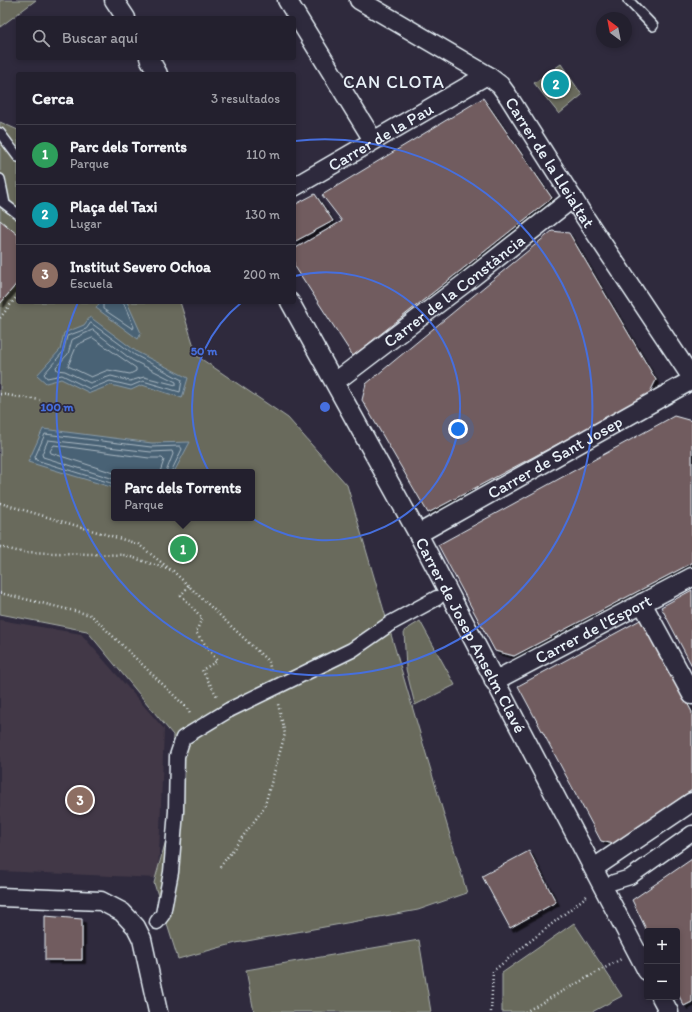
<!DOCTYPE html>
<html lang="es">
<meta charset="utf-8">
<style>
body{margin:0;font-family:Itim,sans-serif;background:#2b2836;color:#f1f3f6}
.controls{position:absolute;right:12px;bottom:12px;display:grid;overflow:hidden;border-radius:4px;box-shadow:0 2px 6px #0003}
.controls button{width:36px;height:36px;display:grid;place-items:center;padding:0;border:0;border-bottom:1px solid #403e4a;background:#23202e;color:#f1f3f6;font:20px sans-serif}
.compass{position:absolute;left:596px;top:12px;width:36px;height:36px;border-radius:50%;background:#23202e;box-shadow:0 2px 6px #0003;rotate:328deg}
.you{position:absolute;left:458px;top:429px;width:14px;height:14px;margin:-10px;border:3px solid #fff;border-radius:50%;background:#1a73e8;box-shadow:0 0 0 6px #1a73e833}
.badge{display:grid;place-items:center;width:26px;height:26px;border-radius:50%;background:#ff9aa2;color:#fff;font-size:13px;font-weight:700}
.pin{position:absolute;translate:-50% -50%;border:2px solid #fff;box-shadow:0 1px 4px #0006}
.popup{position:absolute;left:111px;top:469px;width:144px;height:52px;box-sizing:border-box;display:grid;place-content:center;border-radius:4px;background:#23202e;filter:drop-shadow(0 1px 3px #0005);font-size:13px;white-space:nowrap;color:#a3a3aa}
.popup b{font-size:15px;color:#f1f3f6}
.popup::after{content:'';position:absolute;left:50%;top:100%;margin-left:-8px;border:8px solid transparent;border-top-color:#23202e}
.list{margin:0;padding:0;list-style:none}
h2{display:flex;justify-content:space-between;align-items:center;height:52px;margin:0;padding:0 16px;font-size:17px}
h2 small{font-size:13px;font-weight:400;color:#a3a3aa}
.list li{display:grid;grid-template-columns:26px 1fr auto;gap:12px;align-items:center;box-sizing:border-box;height:60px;padding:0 16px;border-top:1px solid #403e4a}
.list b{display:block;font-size:15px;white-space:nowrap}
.list p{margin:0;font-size:13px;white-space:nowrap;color:#a3a3aa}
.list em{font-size:13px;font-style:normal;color:#a3a3aa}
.icon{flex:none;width:22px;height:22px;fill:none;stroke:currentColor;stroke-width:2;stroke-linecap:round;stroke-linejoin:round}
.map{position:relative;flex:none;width:692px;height:1012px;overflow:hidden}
.search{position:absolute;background:#23202e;box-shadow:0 2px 6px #0003;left:16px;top:16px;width:280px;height:44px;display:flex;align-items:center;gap:10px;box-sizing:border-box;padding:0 14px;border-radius:4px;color:#a3a3aa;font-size:15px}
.panel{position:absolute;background:#23202e;box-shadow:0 2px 6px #0003;left:16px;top:72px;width:280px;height:232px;border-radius:4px}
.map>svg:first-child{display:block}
.built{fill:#433947}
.green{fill:#696a5b;stroke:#a8aeaa;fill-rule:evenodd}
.water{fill:#4a6274;stroke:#899ba9}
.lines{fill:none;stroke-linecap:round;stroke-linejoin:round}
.shore{stroke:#a9b8c3;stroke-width:1}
.building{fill:#715c5f;stroke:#e8f1f8;filter:url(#shadow)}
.service-casing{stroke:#e8f1f8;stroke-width:12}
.pedestrian-casing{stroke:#e8f1f8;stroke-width:17}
.minor-casing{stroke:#e8f1f8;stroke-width:21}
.path{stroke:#e8f1f8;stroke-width:2.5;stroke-dasharray:1 3;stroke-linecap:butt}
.service{stroke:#2f2a3d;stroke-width:9}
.pedestrian{stroke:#2f2a3d;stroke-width:14}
.minor{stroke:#2f2a3d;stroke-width:18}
.pedestrian-bridge-casing{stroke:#e8f1f8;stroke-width:17;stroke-linecap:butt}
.pedestrian-bridge{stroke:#2f2a3d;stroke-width:14}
.ring{fill:none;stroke:#466fde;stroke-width:2}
.labels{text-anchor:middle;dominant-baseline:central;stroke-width:3.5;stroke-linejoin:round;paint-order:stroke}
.street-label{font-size:17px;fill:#e8f1f8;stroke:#2f2a3d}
.neighbourhood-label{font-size:18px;letter-spacing:1px;fill:#e8f1f8;stroke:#2f2a3d}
.centre{fill:#466fde;stroke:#2f2a3d;stroke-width:2}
.ring-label{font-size:12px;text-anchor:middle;font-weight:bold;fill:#466fde;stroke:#2f2a3d;stroke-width:3.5;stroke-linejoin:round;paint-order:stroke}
</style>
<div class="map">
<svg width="692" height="1012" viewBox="0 0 692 1012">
<defs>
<filter id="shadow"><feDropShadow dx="3.5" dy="3.5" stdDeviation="0" flood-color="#0009"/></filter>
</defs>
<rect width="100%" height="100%" fill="#2f2a3d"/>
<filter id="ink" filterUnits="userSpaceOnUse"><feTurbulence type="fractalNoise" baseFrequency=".025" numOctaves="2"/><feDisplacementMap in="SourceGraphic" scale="8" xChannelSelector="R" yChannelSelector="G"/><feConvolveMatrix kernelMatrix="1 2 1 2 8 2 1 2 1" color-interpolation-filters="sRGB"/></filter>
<g filter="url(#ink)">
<path class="built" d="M0,620L81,634L164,729L158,878L0,871Z"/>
<path class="green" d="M0,0H36L0,27Z
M561,64L582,95L559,114L534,83Z
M0,122L18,130V302H180L197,356L288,418L347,485L467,893L418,910L236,943L178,959L154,883L166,840L171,806L173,735L87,631L0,614ZM114,472H252V518H114Z
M420,621L455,685L415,705L406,669L404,631Z
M574,923L622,996L592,1012H502V973Z
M419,940L431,1012H254L246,970Z"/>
<path class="water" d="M100,302H127L141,333L138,339L96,308Z
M90,317L137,352L188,378L182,398L142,385L131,390L111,385L90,393L61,379L46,383L37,375L60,350L64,333L84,325Z
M43,429L152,443L190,442L174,472H114V488L28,462Z"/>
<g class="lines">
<path class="shore" d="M103,302V309L133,329L134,327L123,302
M91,323L135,355L182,380L180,392L143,381L131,386L110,381L90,389L62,375L47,378L44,374L63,352L67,336L86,329Z
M93,330L132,360L176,382V385L144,377L130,381L111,376L90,383L65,371L57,370L56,367L68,354L72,340Z
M93,338L136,368V371L130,374L108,370L91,377L68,366L77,345Z
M114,473L51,453L50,451L54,445L149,458H162L164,460L160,472
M114,479L43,457L42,454L48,440L151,452L172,451L173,454L166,472
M114,484L36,460L35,457L45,434L151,447L180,446L182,449L171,472"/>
</g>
<path class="building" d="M483,98L552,198L353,356L294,265V249L342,221L322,195Z
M315,194L333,221L294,242V205Z
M0,220L18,235V282L0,304Z
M552,231L569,233L656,380L648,396L428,513L362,400L366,384Z
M674,416L692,421V563L514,656L495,651L438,545Z
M692,590V666L661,607Z
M642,619L692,712V790L614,844L601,841L518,686Z
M529,851L556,902L510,928L482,876Z
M692,859V1002L684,1006L677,992V931H647L632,900Z
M45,916L82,919V960H45Z"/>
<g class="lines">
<defs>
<path id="service" d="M628,0L653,26
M0,133L18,157
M0,179L5,204
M1,201L18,214"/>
<path id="pedestrian" d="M391,623L437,598
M614,882L630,877L692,833
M157,922L163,914L171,872L176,811L177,756L183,738L229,710"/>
<g id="minor">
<path d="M114,0L126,18"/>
<path d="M287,0L373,140"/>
<path id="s1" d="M359,0L487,75L500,85L508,96L584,216L692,378"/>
<path d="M149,58L158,74"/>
<path id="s2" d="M294,187L487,75"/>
<path id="s3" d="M290,302L418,534L647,971"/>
<path id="s4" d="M335,382L465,283L573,198"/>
<path id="s5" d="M418,534L692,380"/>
<path d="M642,603L692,695"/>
<path id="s6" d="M494,681L692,577"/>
<path d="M594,868L692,802"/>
<path d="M0,897L101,901L122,912L136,927L142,939L158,1012"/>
<path d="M661,997L669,1012"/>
</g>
</defs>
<use href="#service" class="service-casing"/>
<use href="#pedestrian" class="pedestrian-casing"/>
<use href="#minor" class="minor-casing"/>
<path class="path" d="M0,318L18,295
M0,394L40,400
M0,503L138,544L171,570
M0,547L21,552L125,555L173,571L269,662L271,673
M189,586L181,595L202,618L196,632L217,661L202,670L218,698
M0,593L91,615L186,707L191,715
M220,867L264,808L285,734L278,704
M491,1012L493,971L588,895
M525,1012L621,959"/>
<use href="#service" class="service"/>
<use href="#pedestrian" class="pedestrian"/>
<use href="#minor" class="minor"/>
<defs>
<path id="pedestrian-bridge" d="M229,710L352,650L391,623"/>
</defs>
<use href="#pedestrian-bridge" class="pedestrian-bridge-casing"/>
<use href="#pedestrian-bridge" class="pedestrian-bridge"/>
</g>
</g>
<g class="ring">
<path d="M295 276A134 134 0 1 1 242 302"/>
<path d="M295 141A268 268 0 1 1 78 302"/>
</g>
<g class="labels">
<g class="street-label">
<text stroke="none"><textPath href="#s2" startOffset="100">Carrer de la Pau</textPath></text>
<text stroke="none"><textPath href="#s1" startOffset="257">Carrer de la Lleialtat</textPath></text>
<text stroke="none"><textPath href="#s4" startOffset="150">Carrer de la Constància</textPath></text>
<text stroke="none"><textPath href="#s5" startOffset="157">Carrer de Sant Josep</textPath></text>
<text stroke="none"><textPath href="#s6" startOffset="112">Carrer de l'Esport</textPath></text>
<text stroke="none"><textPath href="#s3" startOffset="379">Carrer de Josep Anselm Clavé</textPath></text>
</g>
<g class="neighbourhood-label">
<text x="394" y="82">CAN CLOTA</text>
</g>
</g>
<circle cx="325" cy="407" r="6" class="centre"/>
<g class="ring-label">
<text x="204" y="355">50 m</text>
<text x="57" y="411">100 m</text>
</g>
</svg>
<div class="controls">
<button>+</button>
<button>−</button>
</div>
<svg class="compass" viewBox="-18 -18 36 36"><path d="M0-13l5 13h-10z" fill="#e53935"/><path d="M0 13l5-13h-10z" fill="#a3a3aa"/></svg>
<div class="you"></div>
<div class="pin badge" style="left:183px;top:549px;background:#2e9e5b">1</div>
<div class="popup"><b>Parc dels Torrents</b>Parque</div>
<div class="pin badge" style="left:556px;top:84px;background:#0f9aa8">2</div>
<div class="pin badge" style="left:80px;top:800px;background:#8d6e63">3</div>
<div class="search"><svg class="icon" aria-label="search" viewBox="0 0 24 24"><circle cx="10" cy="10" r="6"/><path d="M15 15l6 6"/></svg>Buscar aquí</div>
<section class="panel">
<h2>Cerca<small>3 resultados</small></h2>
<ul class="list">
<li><span class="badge" style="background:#2e9e5b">1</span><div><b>Parc dels Torrents</b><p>Parque</p></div><em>110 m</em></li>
<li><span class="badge" style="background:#0f9aa8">2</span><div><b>Plaça del Taxi</b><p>Lugar</p></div><em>130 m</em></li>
<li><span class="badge" style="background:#8d6e63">3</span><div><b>Institut Severo Ochoa</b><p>Escuela</p></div><em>200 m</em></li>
</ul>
</section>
</div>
